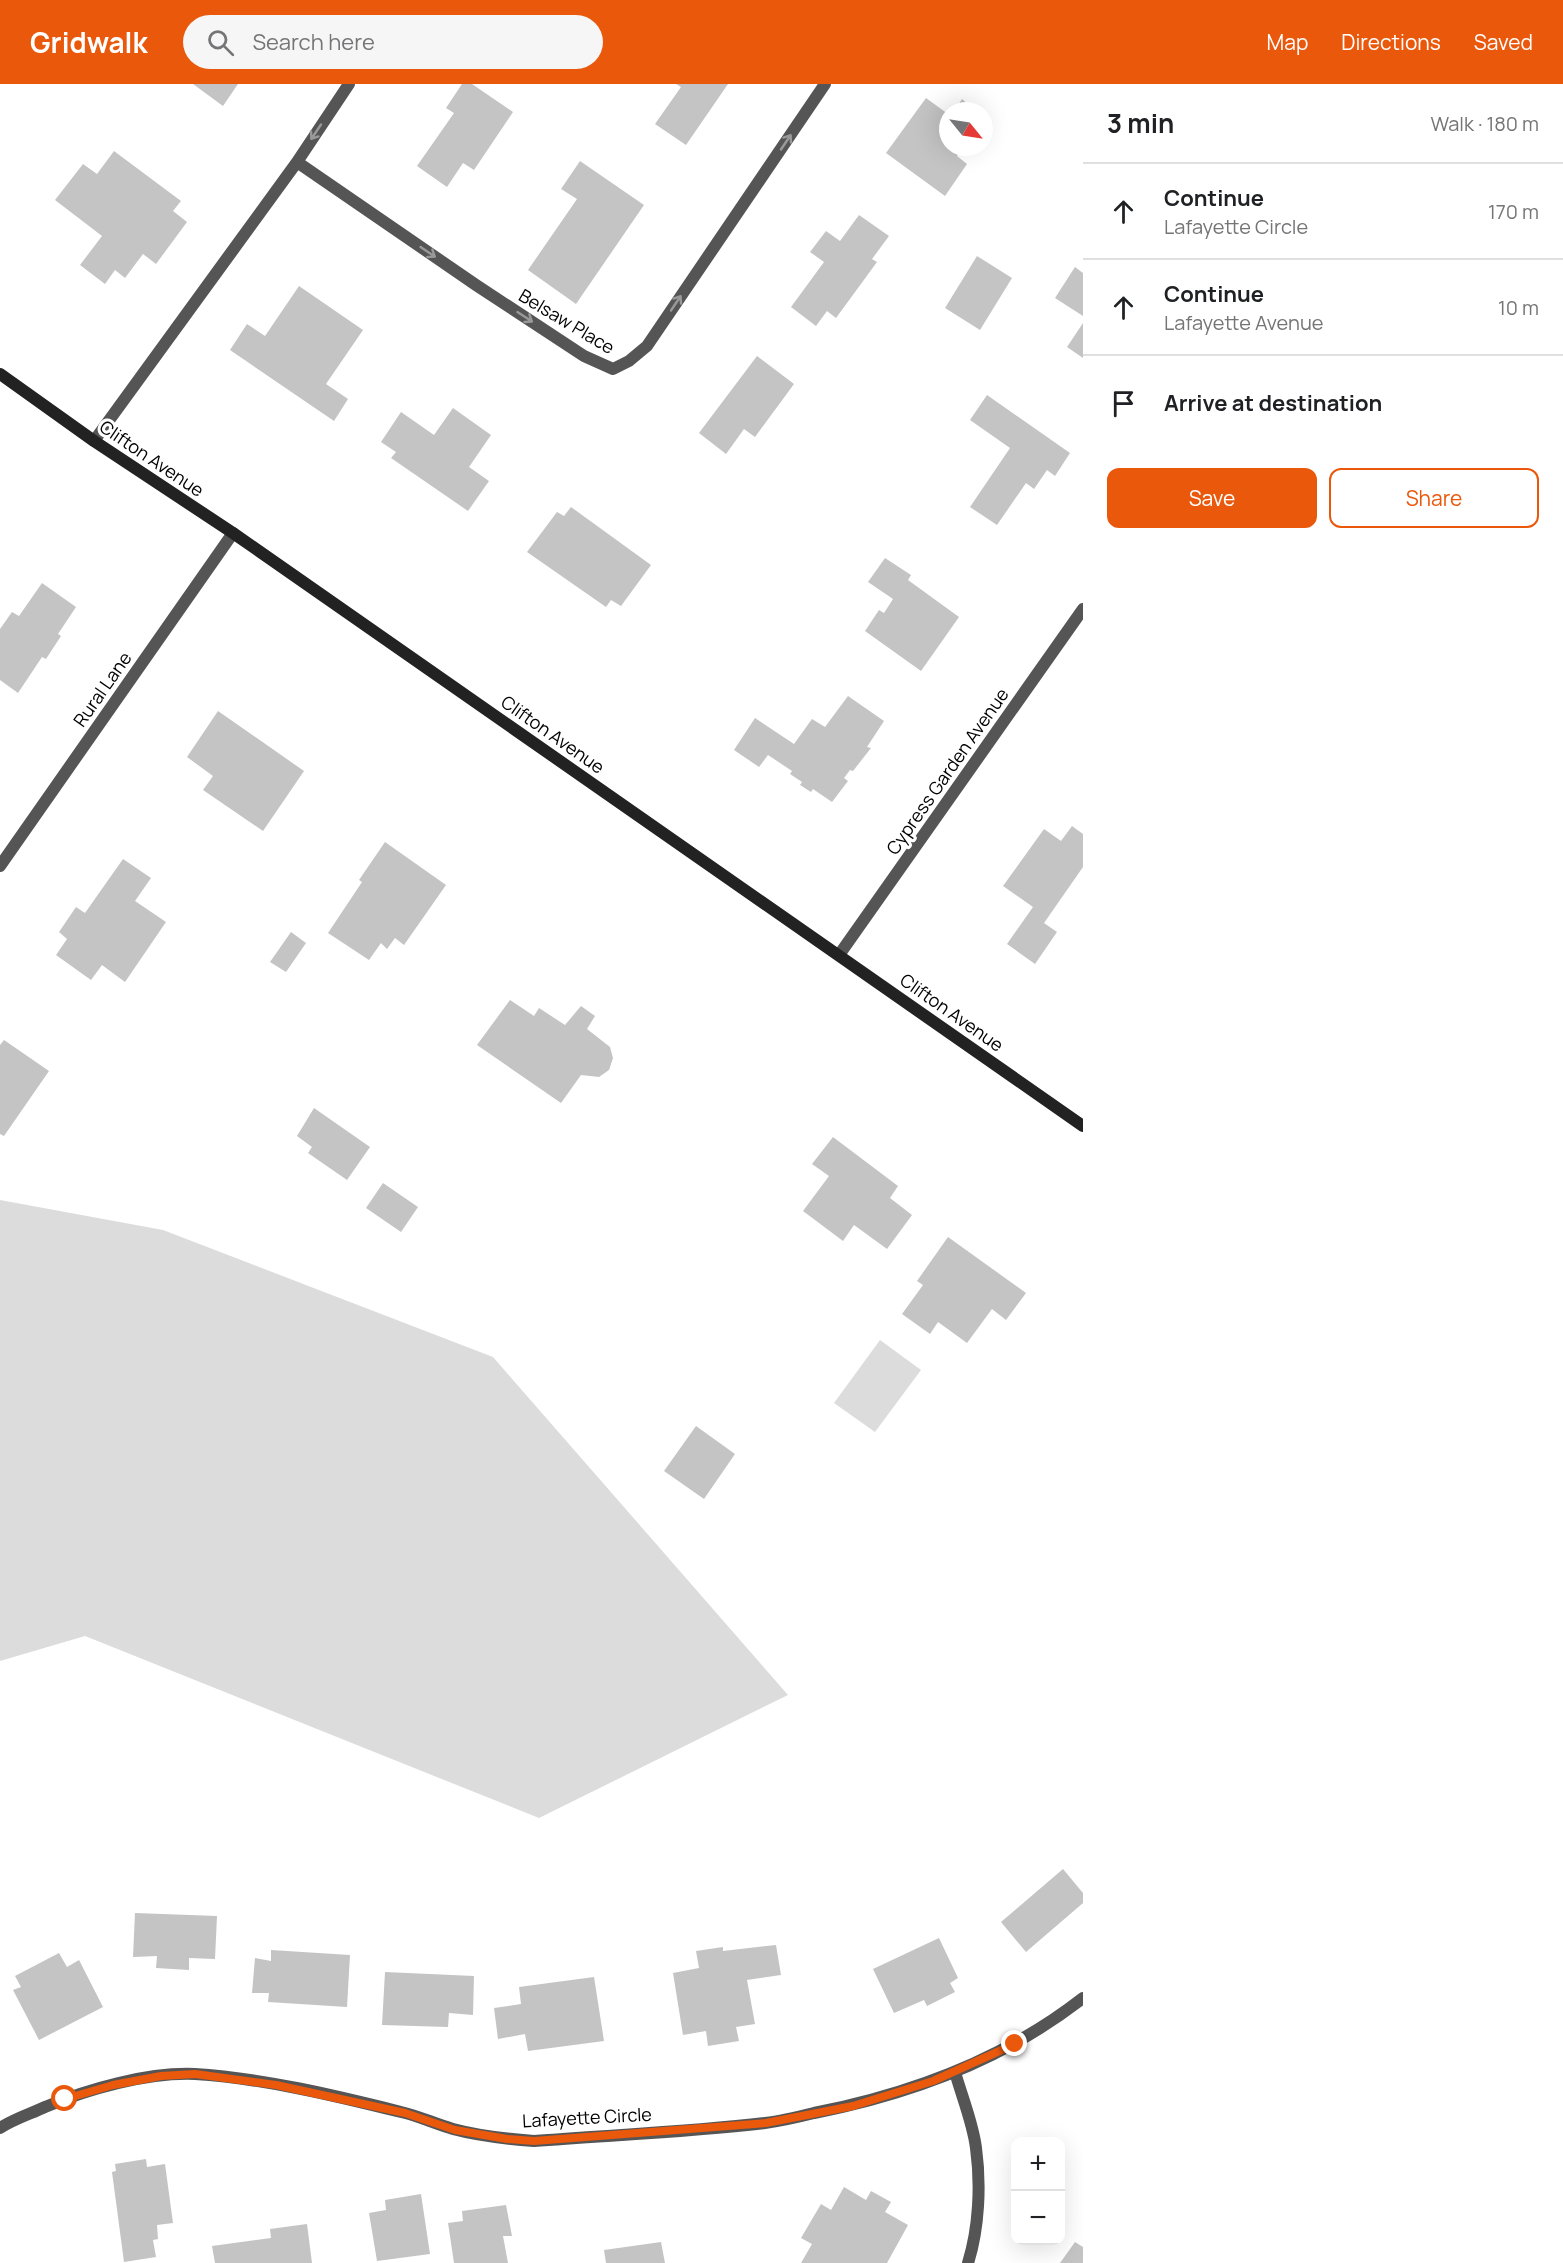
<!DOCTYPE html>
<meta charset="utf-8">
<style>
body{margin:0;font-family:Manrope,sans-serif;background:#f6f6f6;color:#202124}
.controls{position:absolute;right:18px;bottom:18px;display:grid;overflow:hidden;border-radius:12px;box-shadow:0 6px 24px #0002}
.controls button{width:54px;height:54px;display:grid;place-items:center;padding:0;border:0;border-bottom:2px solid #e0e0e0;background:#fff;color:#202124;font:30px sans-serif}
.compass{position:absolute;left:939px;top:18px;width:54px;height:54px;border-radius:50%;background:#fff;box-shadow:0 6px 24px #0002;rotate:120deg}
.stop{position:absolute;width:18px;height:18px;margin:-14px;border:4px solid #ea580c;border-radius:50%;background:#fff}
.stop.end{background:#ea580c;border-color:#fff;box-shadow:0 2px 6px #0008}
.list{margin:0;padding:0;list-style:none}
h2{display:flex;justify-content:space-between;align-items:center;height:78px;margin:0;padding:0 24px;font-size:26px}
h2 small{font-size:20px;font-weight:400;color:#757577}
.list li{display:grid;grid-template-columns:39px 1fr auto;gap:18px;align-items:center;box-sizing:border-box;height:96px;padding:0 24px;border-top:2px solid #e0e0e0}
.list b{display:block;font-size:22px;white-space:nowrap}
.list p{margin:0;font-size:20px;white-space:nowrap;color:#757577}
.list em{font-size:20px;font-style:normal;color:#757577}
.actions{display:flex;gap:12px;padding:18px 24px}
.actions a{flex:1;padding:14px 0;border:2px solid #ea580c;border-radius:12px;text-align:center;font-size:21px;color:#ea580c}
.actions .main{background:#ea580c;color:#fff}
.icon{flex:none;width:33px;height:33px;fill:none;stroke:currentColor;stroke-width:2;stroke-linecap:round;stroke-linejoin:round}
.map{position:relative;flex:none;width:1083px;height:2179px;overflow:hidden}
header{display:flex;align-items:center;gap:36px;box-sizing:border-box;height:84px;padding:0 30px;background:#ea580c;color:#fff}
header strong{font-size:28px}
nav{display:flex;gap:33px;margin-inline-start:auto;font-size:21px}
.search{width:420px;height:54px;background:#f6f6f6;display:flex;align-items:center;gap:15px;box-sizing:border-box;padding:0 21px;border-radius:33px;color:#757577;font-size:22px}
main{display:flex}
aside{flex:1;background:#fff}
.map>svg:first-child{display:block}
.green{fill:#dcdcdc}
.building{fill:#c4c4c4}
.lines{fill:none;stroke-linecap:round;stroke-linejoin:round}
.minor{stroke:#555;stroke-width:12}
.secondary{stroke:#222;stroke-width:12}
.oneway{stroke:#999}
.route{stroke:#ea580c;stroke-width:8}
.labels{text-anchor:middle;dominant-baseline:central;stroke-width:6;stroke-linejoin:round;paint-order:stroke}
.street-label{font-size:18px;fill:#000;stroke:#fff}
</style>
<header>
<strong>Gridwalk</strong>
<div class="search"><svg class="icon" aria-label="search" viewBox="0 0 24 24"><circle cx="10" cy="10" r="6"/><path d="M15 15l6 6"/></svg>Search here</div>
<nav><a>Map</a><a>Directions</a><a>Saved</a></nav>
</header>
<main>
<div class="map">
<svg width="1083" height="2179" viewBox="0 0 1083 2179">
<rect width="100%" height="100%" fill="#fff"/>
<path class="green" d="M0,1116L163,1146L493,1273L788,1611L539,1734L85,1552L0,1577Z
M880,1256L921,1286L875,1348L834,1319Z"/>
<path class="building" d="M193,0H238L223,22Z
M462,0H472L513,28L474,86L463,79L447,103L417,82L454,29L446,24Z
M676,0H728L686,61L655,40L681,3Z
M926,14L948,30V63H964L957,72L967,80L945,112L886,69Z
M962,15L976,27H954Z
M114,67L181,117L173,127L187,138L156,180L143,170L125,194L115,186L105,200L80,181L102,152L55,116L83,80L97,90Z
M580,77L644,121L576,220L528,186L577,115L561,105Z
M859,131L889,152L872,175L877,178L836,234L827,227L816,242L791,223L824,178L810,168L826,147L840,157Z
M977,172L1012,194L980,246L945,224Z
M1075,183L1083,189V232L1055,214Z
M299,202L363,246L326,300L348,315L334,337L230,266L247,240L265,252Z
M1083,239V274L1067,263Z
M757,272L794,300L755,353L744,345L726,370L699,349Z
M987,311L1070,369L1055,392L1047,386L1034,405L1026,399L997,441L970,423L1010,364L970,336Z
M453,324L491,351L469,383L489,397L468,427L391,374L396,368L381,358L401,328L434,351Z
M571,423L651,481L621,522L611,516L606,523L527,468L557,428L564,432Z
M885,474L911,491L908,496L959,533L921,587L865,547L879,526L884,529L893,515L868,498Z
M42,499L76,523L58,550L61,552L46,575L42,573L18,609L0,596V545L12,528L19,532Z
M848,612L884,637L867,663L871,664L853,687L850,686L844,694L848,697L832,718L813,705L811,708L800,701L802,698L790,690L792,687L768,671L759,683L734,666L755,634L794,660L812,635L825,643Z
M218,627L304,687L263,747L203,706L213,692L187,673Z
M1072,742L1083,750V783L1044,839L1057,848L1035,880L1007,860L1033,823L1003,802L1044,745L1061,757Z
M385,758L446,801L404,861L395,854L387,865L381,859L369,876L328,849L362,798L359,796Z
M123,775L151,794L135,817L166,838L125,898L102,881L91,896L56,871L67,855L59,848L76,823L85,829Z
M291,848L306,859L286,888L270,878Z
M510,916L534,932L539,924L565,941L581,922L595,932L587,945L610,963L613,974L609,986L599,993L581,991L561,1019L477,961Z
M4,956L49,987L4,1052L0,1050V961Z
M314,1024L370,1063L347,1096L308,1069L312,1063L297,1052Z
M833,1053L898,1102L890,1114L912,1131L887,1165L854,1141L843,1157L803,1127L829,1092L812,1080Z
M383,1099L418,1123L401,1148L366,1124Z
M948,1153L1026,1209L1006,1236L992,1225L967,1259L938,1238L930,1250L902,1230L923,1201L917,1197Z
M696,1342L735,1370L704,1415L664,1387Z
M1063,1785L1083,1809V1819L1026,1868L1001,1838Z
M135,1829L217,1832L215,1875L189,1874V1886L156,1884L157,1872L133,1873Z
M939,1854L958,1894L950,1899L955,1908L927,1922L924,1916L894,1929L873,1885Z
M776,1861L781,1891L747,1896L755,1940L736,1943L739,1957L708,1962L706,1947L683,1951L673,1889L699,1884L696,1867L723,1863V1867Z
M271,1866L350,1871L347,1923L268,1918L269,1909H252L255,1874L271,1877Z
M59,1869L67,1883L79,1876L103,1923L39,1956L13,1906L21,1903L15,1892Z
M385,1888L474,1892L473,1931L449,1929L448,1943L382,1941Z
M594,1893L604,1957L528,1967L525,1950L498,1955L494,1924L521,1920L519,1903Z
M146,2075L147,2083L165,2080L173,2139L157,2141L158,2155L153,2156L156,2173L124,2178L112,2088L116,2087L115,2080Z
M844,2103L866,2116L871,2107L891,2118L885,2128L908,2141L887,2179H801L812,2160L801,2154L821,2120L831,2126Z
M421,2110L430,2170L377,2177L369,2129L386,2126L385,2116Z
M506,2121L512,2152H503L508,2179H454L448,2139L463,2137L462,2127Z
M307,2140L312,2179H215L212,2162L271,2154L270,2145Z
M661,2158L665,2179H606L604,2166Z
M1075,2158L1083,2163V2179H1060Z"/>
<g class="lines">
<path class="minor" d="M349,0L297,78L476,201L584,272L613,285L629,277L647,262L825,0
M94,357L297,78
M0,782L233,449
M839,871L1083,525
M955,1988C962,2013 973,2039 976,2064C981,2101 979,2144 968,2179
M0,2044C14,2035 30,2030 45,2023C88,2005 148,1988 195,1990C262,1994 337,2012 401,2028C419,2032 435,2040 453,2045C479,2052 507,2055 534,2057C611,2051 689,2048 765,2039C781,2037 798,2033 814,2029C911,2010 1005,1975 1083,1914"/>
<path class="secondary" d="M0,290L94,357L233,449L1083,1042"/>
</g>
<defs><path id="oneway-shaft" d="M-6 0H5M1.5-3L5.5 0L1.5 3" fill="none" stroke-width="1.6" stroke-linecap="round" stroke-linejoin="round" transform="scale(1.5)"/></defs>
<g class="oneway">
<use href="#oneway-shaft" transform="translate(316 48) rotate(124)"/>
<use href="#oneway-shaft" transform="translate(786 58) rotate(-56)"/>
<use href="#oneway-shaft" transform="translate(428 168) rotate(34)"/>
<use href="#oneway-shaft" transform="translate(676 219) rotate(-56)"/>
<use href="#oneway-shaft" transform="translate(525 233) rotate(33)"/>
</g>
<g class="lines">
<path class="route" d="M65,2015L113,2001L161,1992L195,1990L276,2001L405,2029L455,2046L507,2055L534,2057L766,2039L853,2022L933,1997L1015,1960"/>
</g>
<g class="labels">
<g class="street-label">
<text transform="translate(567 237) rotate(31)">Belsaw Place</text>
<text transform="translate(152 374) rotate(34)">Clifton Avenue</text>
<text transform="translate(102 605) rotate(-55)">Rural Lane</text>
<text transform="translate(553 650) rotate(35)">Clifton Avenue</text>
<text transform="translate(947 687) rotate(-55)">Cypress Garden Avenue</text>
<text transform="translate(952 928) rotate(35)">Clifton Avenue</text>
<text transform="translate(587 2033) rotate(-3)">Lafayette Circle</text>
</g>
</g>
</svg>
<div class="controls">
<button>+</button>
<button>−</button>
</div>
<svg class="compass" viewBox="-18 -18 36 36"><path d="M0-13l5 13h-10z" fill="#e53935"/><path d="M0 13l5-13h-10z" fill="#757577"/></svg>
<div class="stop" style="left:65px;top:2015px"></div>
<div class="stop end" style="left:1015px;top:1960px"></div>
</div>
<aside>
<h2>3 min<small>Walk · 180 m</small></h2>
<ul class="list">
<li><svg class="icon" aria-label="ahead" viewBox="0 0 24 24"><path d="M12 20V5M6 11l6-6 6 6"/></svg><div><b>Continue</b><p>Lafayette Circle</p></div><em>170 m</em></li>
<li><svg class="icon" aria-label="ahead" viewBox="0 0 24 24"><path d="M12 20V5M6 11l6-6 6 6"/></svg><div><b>Continue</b><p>Lafayette Avenue</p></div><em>10 m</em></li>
<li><svg class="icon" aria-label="arrive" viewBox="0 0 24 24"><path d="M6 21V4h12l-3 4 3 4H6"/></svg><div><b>Arrive at destination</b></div></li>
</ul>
<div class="actions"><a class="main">Save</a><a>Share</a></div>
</aside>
</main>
